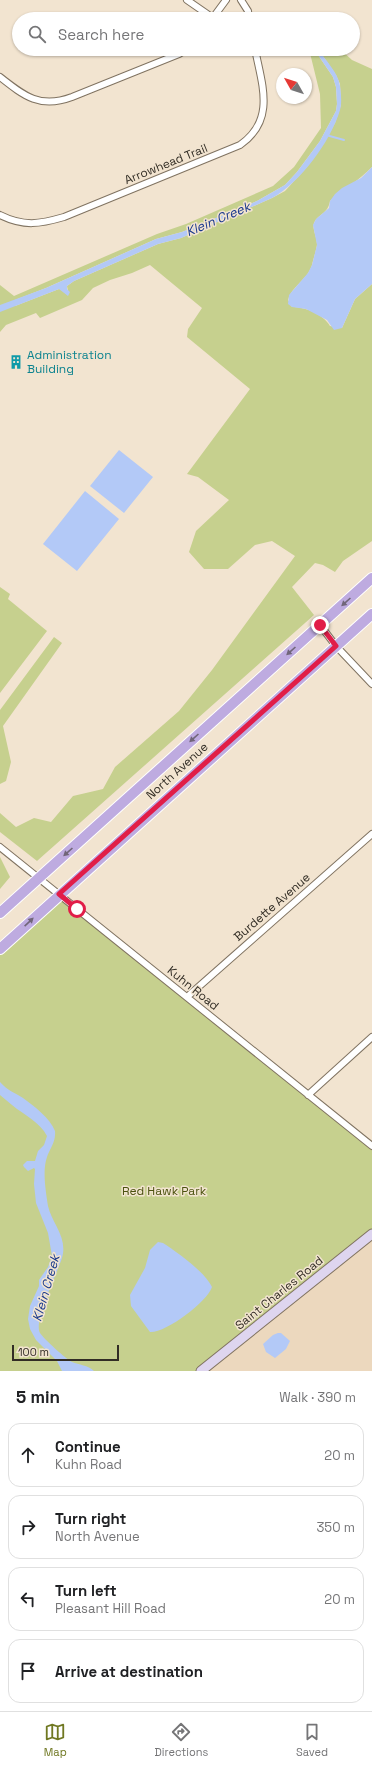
<!DOCTYPE html>
<meta charset="utf-8">
<style>
body{margin:0;font-family:"Space Grotesk",sans-serif;background:#f2f2f2;color:#202124}
.compass{position:absolute;left:276px;top:68px;width:36px;height:36px;border-radius:50%;background:#fff;box-shadow:0 1px 3px #0004;rotate:309deg}
.scale{position:absolute;left:12px;bottom:10px;width:107px;box-sizing:border-box;padding-left:4px;border:2px solid #322d25;border-top:0;font-size:11px;line-height:14px;white-space:nowrap;color:#322d25;-webkit-text-stroke:3px #f2e4d0;paint-order:stroke}
.stop{position:absolute;width:12px;height:12px;margin:-9px;border:3px solid #e11d48;border-radius:50%;background:#fff}
.stop.end{background:#e11d48;border-color:#fff;box-shadow:0 1px 4px #0008}
.list{margin:0;padding:0;list-style:none}
h2{display:flex;justify-content:space-between;align-items:center;height:52px;margin:0;padding:0 16px;font-size:17px}
h2 small{font-size:13px;font-weight:400;color:#757577}
.list li{display:grid;grid-template-columns:26px 1fr auto;gap:12px;align-items:center;box-sizing:border-box;height:64px;margin:0 8px 8px;padding:0 8px;border:1px solid #e0e0e0;border-radius:12px}
.list b{display:block;font-size:15px;white-space:nowrap}
.list p{margin:0;font-size:13px;white-space:nowrap;color:#757577}
.list em{font-size:13px;font-style:normal;color:#757577}
.icon{flex:none;width:22px;height:22px;fill:none;stroke:currentColor;stroke-width:2;stroke-linecap:round;stroke-linejoin:round}
.map{position:relative;flex:none;width:372px;height:1371px;overflow:hidden}
.search{position:absolute;background:#fff;box-shadow:0 1px 3px #0004;left:12px;right:12px;top:12px;height:44px;display:flex;align-items:center;gap:10px;box-sizing:border-box;padding:0 14px;border-radius:22px;color:#757577;font-size:15px}
.sheet{height:340px;background:#fff}
nav{display:flex;justify-content:space-around;align-items:center;box-sizing:border-box;height:56px;border-top:1px solid #e0e0e0;background:#fff;font-size:11px;color:#757577}
nav a{display:grid;justify-items:center;gap:2px}
nav .on{color:#707822}
.map>svg:first-child{display:block}
.built{fill:#ecd8be}
.green{fill:#c6d08e}
.water{fill:#b3c9f7}
.lines{fill:none;stroke-linecap:round;stroke-linejoin:round}
.stream{stroke:#b3c9f7;stroke-width:2}
.street-casing{stroke:#807361;stroke-width:8}
.secondary-casing{stroke:#807361;stroke-width:11}
.primary-casing{stroke:#fff;stroke-width:12}
.street{stroke:#fff;stroke-width:6}
.secondary{stroke:#ded5ef;stroke-width:9}
.primary{stroke:#beabe0;stroke-width:10}
.oneway{fill:#716679}
.route{stroke:#e11d48;stroke-width:5}
.labels{text-anchor:middle;dominant-baseline:central;stroke-width:3;stroke-linejoin:round;paint-order:stroke}
.street-label{font-size:12px;fill:#322d25;stroke:#f2e4d0}
.culture-label{font-size:12px;fill:#0d838f;stroke:#f2e4d0;text-anchor:start}
.park-label{font-size:12px;fill:#4b520f;stroke:#f2e4d0}
.water-label{font-size:13px;font-style:italic;fill:#19398d;stroke:#f2e4d0}
</style>
<div class="map">
<svg width="372" height="1371" viewBox="0 0 372 1371">
<rect width="100%" height="100%" fill="#f2e4d0"/>
<path class="built" d="M372,1236V1371H202Z"/>
<path class="green" d="M309,49H314L333,77L336,87L337,104L336,111L320,141L297,172L285,185L257,201L182,232L156,239L46,288L15,300V306L59,289L68,291L67,286L74,281L158,244L181,238L272,198L285,191L306,168L326,139L335,123L341,105L340,84L336,75L318,49H340L352,60L372,69V167C359,180 344,190 330,201C328,214 318,214 314,223C312,229 317,237 317,244C317,248 313,260 312,265C308,279 292,286 288,300L292,307C305,307 323,314 330,326L342,328L355,299L372,284V541L343,561L335,572L323,565L315,563L292,587L314,615L37,861L0,832V813L16,827L34,818L51,822L73,796L103,789L115,767L179,711L212,670L295,556L272,541L255,545L228,569H204L189,552L196,531L229,500L198,477L187,474L250,389L187,337L188,329L202,308L150,265L132,273L110,280L93,288L82,300L40,318L36,313L6,325L0,332V285L14,296L157,234L186,224L273,186L294,167L321,128L320,94Z
M0,587L10,594L8,599L47,631L0,693Z
M54,637L62,643L3,726L11,762L6,781L0,784V710Z
M0,857L10,877L0,889Z
M61,898L372,1146V1234L200,1371H0V953Z"/>
<path class="water" d="M314,49H318C325,60 338,72 340,86C341,93 342,103 340,110C331,141 300,183 272,198L181,238L158,244L74,281L67,286V289L70,292L68,296L59,289L0,312V305L46,288L156,239L182,232L257,201L285,185L297,172L320,141L336,111L337,104L336,87L333,77Z
M372,167V284L355,299L342,328L334,330L327,320L306,309L292,307L288,304L289,295L308,273L312,265L317,245L313,225L316,219L329,208L330,201L335,194L342,188L361,178Z
M119,450L153,477L124,513L90,486Z
M85,491L119,519L77,571L43,544Z
M0,1082C8,1091 14,1092 23,1098C34,1106 50,1118 55,1131C56,1142 50,1148 47,1157C42,1171 46,1192 48,1206C52,1224 68,1237 62,1258C58,1271 33,1322 40,1333C44,1339 66,1359 72,1362C79,1365 88,1365 94,1371H62L57,1361L36,1340L30,1329L28,1319L30,1306L39,1286V1280L48,1267L52,1256L48,1233L36,1203L34,1184L35,1169L34,1168L28,1171L24,1167L23,1165L27,1161H35L38,1151L44,1145L47,1136C40,1122 24,1115 12,1105C8,1102 4,1098 0,1095Z
M158,1242L163,1243C177,1252 205,1272 212,1287C207,1302 166,1333 150,1332L131,1306L130,1295L145,1268L150,1250Z
M278,1333H281L290,1341L286,1349L275,1358L266,1352L263,1344L273,1335Z"/>
<g class="lines">
<path class="stream" d="M326,135L344,140"/>
<defs>
<path id="street" d="M187,0L213,18
M241,0L248,11L249,19
M212,19L226,0
M0,77C24,96 40,109 72,97L179,54L187,49
M0,215C24,227 40,224 64,217L240,145C276,120 262,85 255,49
M320,625L336,646L372,684
M0,847L372,1146
M187,997L372,834
M308,1095L372,1037"/>
<path id="secondary" d="M201,1371L372,1234"/>
<path id="primary" d="M0,913L372,578
M0,949L372,614"/>
</defs>
<use href="#street" class="street-casing"/>
<use href="#secondary" class="secondary-casing"/>
<use href="#primary" class="primary-casing"/>
<use href="#street" class="street"/>
<use href="#secondary" class="secondary"/>
<use href="#primary" class="primary"/>
</g>
<defs><path id="oneway-solid" d="M-6-.8H1V-3.2L6.5 0L1 3.2V.8H-6Z"/></defs>
<g class="oneway">
<use href="#oneway-solid" transform="translate(346 602) rotate(138)"/>
<use href="#oneway-solid" transform="translate(291 651) rotate(138)"/>
<use href="#oneway-solid" transform="translate(194 738) rotate(138)"/>
<use href="#oneway-solid" transform="translate(68 852) rotate(138)"/>
<use href="#oneway-solid" transform="translate(29 922) rotate(-43)"/>
</g>
<g class="lines">
<path class="route" d="M77,909L59,894L336,646L320,625"/>
</g>
<defs>
<symbol id="building-bare" viewBox="-9 -9 18 18"><path d="M-4-6H4V6H1V3H-1V6H-4ZM-2.5-4.3h1.7v1.8h-1.7ZM.8-4.3h1.7v1.8H.8ZM-2.5-1h1.7V.8h-1.7ZM.8-1h1.7V.8H.8Z" fill="#0f9aa8" stroke="#f2e4d0" stroke-width="2.5" paint-order="stroke"/></symbol>
</defs>
<g fill-rule="evenodd">
<use href="#building-bare" x="6" y="352" width="20" height="20"/>
</g>
<g class="labels">
<g class="street-label">
<text transform="translate(166 164) rotate(-22)">Arrowhead Trail</text>
<text transform="translate(177 771) rotate(-42)">North Avenue</text>
<text transform="translate(272 907) rotate(-41)">Burdette Avenue</text>
<text transform="translate(193 988) rotate(39)">Kuhn Road</text>
<text transform="translate(279 1293) rotate(-39)">Saint Charles Road</text>
</g>
<g class="culture-label">
<text x="27" y="355">Administration<tspan x="27" dy="14">Building</tspan></text>
</g>
<g class="park-label">
<text x="164" y="1191">Red Hawk Park</text>
</g>
<g class="water-label">
<text transform="translate(218 219) rotate(-23)">Klein Creek</text>
<text transform="translate(46 1288) rotate(-74)">Klein Creek</text>
</g>
</g>
</svg>
<svg class="compass" viewBox="-18 -18 36 36"><path d="M0-13l5 13h-10z" fill="#e53935"/><path d="M0 13l5-13h-10z" fill="#757577"/></svg>
<div class="scale">100 m</div>
<div class="stop" style="left:77px;top:909px"></div>
<div class="stop end" style="left:320px;top:625px"></div>
<div class="search"><svg class="icon" aria-label="search" viewBox="0 0 24 24"><circle cx="10" cy="10" r="6"/><path d="M15 15l6 6"/></svg>Search here</div>
</div>
<section class="sheet">
<h2>5 min<small>Walk · 390 m</small></h2>
<ul class="list">
<li><svg class="icon" aria-label="ahead" viewBox="0 0 24 24"><path d="M12 20V5M6 11l6-6 6 6"/></svg><div><b>Continue</b><p>Kuhn Road</p></div><em>20 m</em></li>
<li><svg class="icon" aria-label="right" viewBox="0 0 24 24"><path d="M7 20v-9h11M14 6l5 5-5 5"/></svg><div><b>Turn right</b><p>North Avenue</p></div><em>350 m</em></li>
<li><svg class="icon" aria-label="left" viewBox="0 0 24 24"><path d="M17 20v-9H6M10 6l-5 5 5 5"/></svg><div><b>Turn left</b><p>Pleasant Hill Road</p></div><em>20 m</em></li>
<li><svg class="icon" aria-label="arrive" viewBox="0 0 24 24"><path d="M6 21V4h12l-3 4 3 4H6"/></svg><div><b>Arrive at destination</b></div></li>
</ul>
</section>
<nav>
<a class="on"><svg class="icon" aria-label="map" viewBox="0 0 24 24"><path d="M3 6l6-2 6 2 6-2v14l-6 2-6-2-6 2zM9 4v14M15 6v14"/></svg>Map</a>
<a><svg class="icon" aria-label="directions" viewBox="0 0 24 24"><path d="M12 3l9 9-9 9-9-9zM9 14v-3h6M13 9l2 2-2 2"/></svg>Directions</a>
<a><svg class="icon" aria-label="saved" viewBox="0 0 24 24"><path d="M7 4h10v16l-5-4-5 4z"/></svg>Saved</a>
</nav>
